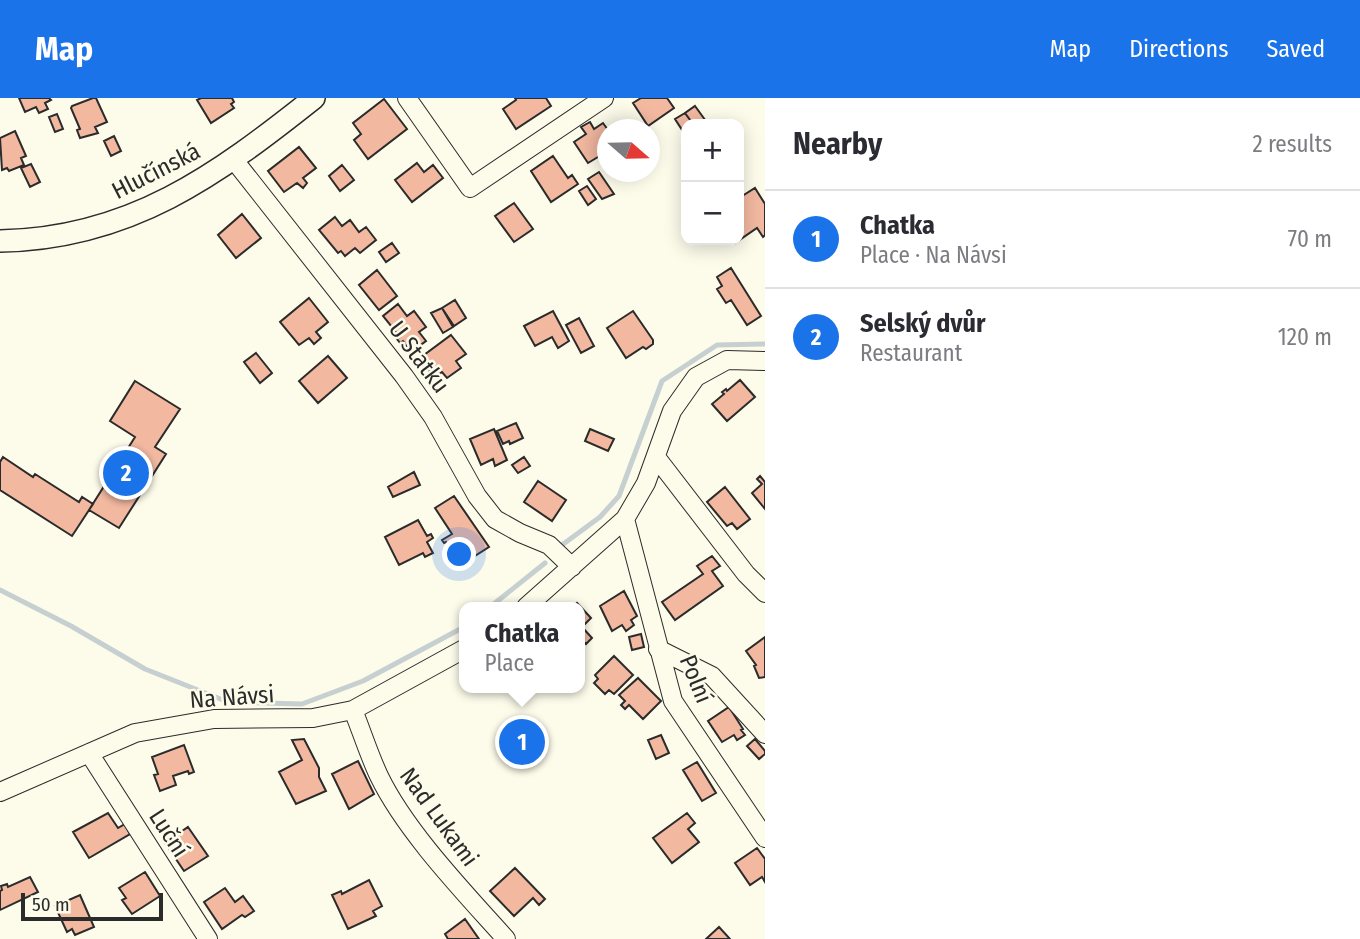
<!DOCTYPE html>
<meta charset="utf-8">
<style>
body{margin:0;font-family:"Fira Sans Condensed",sans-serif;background:#f7f7f7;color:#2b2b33}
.controls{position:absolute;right:21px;top:21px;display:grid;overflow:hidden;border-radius:14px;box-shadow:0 4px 18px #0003}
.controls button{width:63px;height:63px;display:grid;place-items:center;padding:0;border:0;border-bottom:2px solid #e1e1e2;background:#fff;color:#2b2b33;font:35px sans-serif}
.compass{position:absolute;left:597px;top:21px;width:63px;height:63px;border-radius:50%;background:#fff;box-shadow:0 4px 18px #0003;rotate:110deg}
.scale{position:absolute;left:21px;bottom:18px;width:142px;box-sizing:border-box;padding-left:7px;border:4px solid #2b2b2b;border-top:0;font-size:19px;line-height:24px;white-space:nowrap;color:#2b2b2b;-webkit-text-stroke:5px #fdfbea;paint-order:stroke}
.you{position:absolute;left:460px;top:457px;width:24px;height:24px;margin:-18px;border:5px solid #fff;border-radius:50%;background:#1a73e8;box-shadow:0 0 0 10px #1a73e833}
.badge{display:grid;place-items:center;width:46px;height:46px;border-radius:50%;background:#1a73e8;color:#fff;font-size:23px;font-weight:700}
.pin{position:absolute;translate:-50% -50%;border:4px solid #fff;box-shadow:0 2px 7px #0006}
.popup{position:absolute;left:459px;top:504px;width:126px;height:91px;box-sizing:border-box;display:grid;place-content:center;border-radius:14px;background:#fff;filter:drop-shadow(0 2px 5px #0005);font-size:23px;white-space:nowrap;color:#7c7c81}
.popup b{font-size:26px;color:#2b2b33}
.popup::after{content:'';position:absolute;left:50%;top:100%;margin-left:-14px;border:14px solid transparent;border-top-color:#fff}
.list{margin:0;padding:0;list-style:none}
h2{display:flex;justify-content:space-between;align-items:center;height:91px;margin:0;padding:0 28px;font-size:30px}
h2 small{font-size:23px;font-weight:400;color:#7c7c81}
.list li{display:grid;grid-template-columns:46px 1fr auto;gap:21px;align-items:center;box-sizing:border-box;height:98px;padding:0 28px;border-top:2px solid #e1e1e2}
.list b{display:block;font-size:26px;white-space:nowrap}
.list p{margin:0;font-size:23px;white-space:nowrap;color:#7c7c81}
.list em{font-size:23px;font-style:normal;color:#7c7c81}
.map{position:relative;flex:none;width:765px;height:841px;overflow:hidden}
header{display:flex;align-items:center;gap:42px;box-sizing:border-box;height:98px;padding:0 35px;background:#1a73e8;color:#fff}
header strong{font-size:33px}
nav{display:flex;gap:38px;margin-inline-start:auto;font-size:24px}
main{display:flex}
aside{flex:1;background:#fff}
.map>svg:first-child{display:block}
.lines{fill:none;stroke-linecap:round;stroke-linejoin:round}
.stream{stroke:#c7d0d0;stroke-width:5}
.building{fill:#f2b8a0;stroke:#2b2b2b;stroke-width:2}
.minor-casing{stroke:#2b2b2b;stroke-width:20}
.tertiary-casing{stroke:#2b2b2b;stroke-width:24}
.minor{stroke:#fdfbea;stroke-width:18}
.tertiary{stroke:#fdfbea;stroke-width:21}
.labels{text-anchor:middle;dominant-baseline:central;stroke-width:5;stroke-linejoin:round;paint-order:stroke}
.street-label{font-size:24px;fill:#2b2b2b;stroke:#fdfbea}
</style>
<header>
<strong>Map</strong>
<nav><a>Map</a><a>Directions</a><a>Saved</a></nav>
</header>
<main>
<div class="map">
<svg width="765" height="841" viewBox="0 0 765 841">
<rect width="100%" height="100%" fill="#fdfbea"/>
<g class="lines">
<path class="stream" d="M562,447L600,419L619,398L662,283L717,247L765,246
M0,492L71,528L145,571L228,604L302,606L363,583L464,529
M490,509L545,465"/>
</g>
<path class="building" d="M19,0H49L51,2L45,5L48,11L39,15L36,9L25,14Z
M93,0H96L107,24L95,29L98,35L80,40L77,32L80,31L71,10L72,8Z
M201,0H232L234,4L231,6L234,10L211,25L197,2Z
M515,0H546L551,8L516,31L503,11L516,2Z
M641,0H667L674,10L648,28L633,5Z
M384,1L407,31L368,61L354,42L361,36L353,25Z
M695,8L708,26H693L685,15Z
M685,15L693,26H686V38L675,21Z
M57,16L63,31L55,34L49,19Z
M590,24L594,31L603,25L608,32V53L588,65L574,44L586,36L581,29Z
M15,33L26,58L21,60L24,67L9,73L7,70L2,72L0,40Z
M114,38L121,53L111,58L104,43Z
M299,49L316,70L303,80L307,85L303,90L297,85L284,94L268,73Z
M553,58L568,80L572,77L578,86L551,104L531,73Z
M417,65L424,74L433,67L443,80L412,104L395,82Z
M31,66L40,84L30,89L21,70Z
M342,67L354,82L340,93L329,78Z
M599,74L614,96L602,101L588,81Z
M587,88L596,101L588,107L579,93Z
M755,90L765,106V137L763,139L757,130L735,145L733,142H739V108L742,106L739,100Z
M514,105L533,131L514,144L495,118Z
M242,116L261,140L236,160L218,137Z
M335,119L342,128L350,122L359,134L366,129L376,142L360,155L355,150L345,158L341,153L338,155L319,132Z
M392,145L399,155L386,164L379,154Z
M731,170L761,218L747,227L731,202L726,205L717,191L722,188L717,179Z
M377,172L397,198L379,212L359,187Z
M309,200L328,224L316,234L321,240L314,246L309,240L299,247L280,224Z
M455,202L466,220L454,228L442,210Z
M398,206L407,218L414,213L426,229L419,234L426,243L411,254L403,243L400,245L397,241L400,239L383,218Z
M442,210L453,229L443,235L431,215Z
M553,213L569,243L558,250L552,239L535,248L524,228Z
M633,213L653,242V246L646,251L643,249L626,260L607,230Z
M579,220L594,248L581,255L566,227Z
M451,237L466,256L456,263L461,270L447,280L442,274L434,280L420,260Z
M256,255L272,275L260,285L244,264Z
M328,258L347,280L318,305L299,283Z
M740,282L755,299L727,323L712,306L724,296L722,294L726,291L727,293Z
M135,283L180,311L155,349L166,356L119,430L89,412L135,339L110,323Z
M516,325L523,340L510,346L509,343L503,346L497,333Z
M494,331L507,362L495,368L493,361L481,367L470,341Z
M590,331L614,341L608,353L585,343Z
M3,359L33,379L35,376L79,404L82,399L93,406L72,438L0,392V364Z
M524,359L530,368L518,375L512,367Z
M414,374L420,387L393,399L388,389Z
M760,378L765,384V411L752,395L762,386L757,381Z
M538,383L566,402L552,423L524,404Z
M725,389L750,421L737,431L732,425L727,428L707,404Z
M454,398L489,449L470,461L465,453L456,459L446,444L444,445L442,442L452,436L435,410Z
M418,422L427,438L431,436L433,440L427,444L433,455L425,459L423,455L399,467L385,439Z
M712,458L720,468L712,473L723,488L675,522L662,504L703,476L697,468Z
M624,493L637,518L631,522L634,527L626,533L622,527L612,533L600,508Z
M577,505L591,520L582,529L592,540L586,546L580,540V509H573Z
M641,536L644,549L632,552L629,539Z
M765,539V579L759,580L754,568L756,567L746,553Z
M614,558L633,577L614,596L609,592L605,596L594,585L598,581L595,577Z
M638,580L661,603L643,621L629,607L625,611L621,607L625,603L619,597Z
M729,609L743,631L741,632L745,637L737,642L734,637L722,644L708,623Z
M523,628L533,638L522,650L512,639Z
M661,637L669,655L656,661L648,642Z
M304,641L319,670V679L326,693L296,706L279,674L302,662L292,642Z
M755,641L765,653V656L759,661L747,648Z
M184,647L194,674L189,676L188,673L173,678L176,687L160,693L154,677L158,676L152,659Z
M358,663L374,696L349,711L332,676Z
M697,664L716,695L702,703L683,672Z
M108,715L118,730L125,726L130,736L89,760L73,734Z
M687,715L695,725L688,731L699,744L672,765L653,740Z
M188,729L208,758L184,773L165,745Z
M757,750L765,761V784L762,779L750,787L735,765Z
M515,770L545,801L539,807L533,800L514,818L490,793Z
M145,774L160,798L132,816L122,802L126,800L119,790Z
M30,779L38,794L0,812V793L2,792L1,788L7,786L8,789Z
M369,782L382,808L373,813L376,818L348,831L332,797L341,793L342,796Z
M225,790L235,804L243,798L254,813L245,819L242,817L222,831L204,804Z
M80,797L94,829L75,837L72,831L67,834L55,808Z
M465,821L479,841H448L445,836Z
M719,829L730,841H706Z"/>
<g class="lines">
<defs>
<path id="minor" d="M407,0L470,90L604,0
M234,62L404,278L433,319L477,398L495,421L520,435L549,447L572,469
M656,359L746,476L765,495
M625,421L673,603L765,740
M526,509L625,421L646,385L672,313L696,279L727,262L765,263
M658,551L712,578L765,636
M353,612C362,634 369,657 379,678C406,734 465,795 506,841
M89,655L208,841
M0,694L135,635L214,621L313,620L353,612L464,551"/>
<path id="tertiary" d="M0,143C130,141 217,77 314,0"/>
</defs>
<use href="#minor" class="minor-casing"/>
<use href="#tertiary" class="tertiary-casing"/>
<use href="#minor" class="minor"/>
<use href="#tertiary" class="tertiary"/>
</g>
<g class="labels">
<g class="street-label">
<text transform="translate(156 73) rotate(-27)">Hlučínská</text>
<text transform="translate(419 259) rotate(53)">U Statku</text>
<text transform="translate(696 581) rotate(68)">Polní</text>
<text transform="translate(232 599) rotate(-4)">Na Návsi</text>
<text transform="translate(439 719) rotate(54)">Nad Lukami</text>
<text transform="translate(169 735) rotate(57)">Luční</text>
</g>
</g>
</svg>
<div class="controls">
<button>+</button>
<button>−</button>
</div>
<svg class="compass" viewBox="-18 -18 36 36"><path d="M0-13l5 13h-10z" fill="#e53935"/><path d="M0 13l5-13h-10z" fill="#7c7c81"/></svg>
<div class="scale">50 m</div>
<div class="you"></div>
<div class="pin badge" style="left:522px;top:644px">1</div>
<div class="popup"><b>Chatka</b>Place</div>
<div class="pin badge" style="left:126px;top:375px">2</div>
</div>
<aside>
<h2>Nearby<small>2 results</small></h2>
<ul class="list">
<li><span class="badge">1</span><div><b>Chatka</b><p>Place · Na Návsi</p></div><em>70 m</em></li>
<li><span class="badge">2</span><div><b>Selský dvůr</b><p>Restaurant</p></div><em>120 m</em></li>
</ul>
</aside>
</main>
